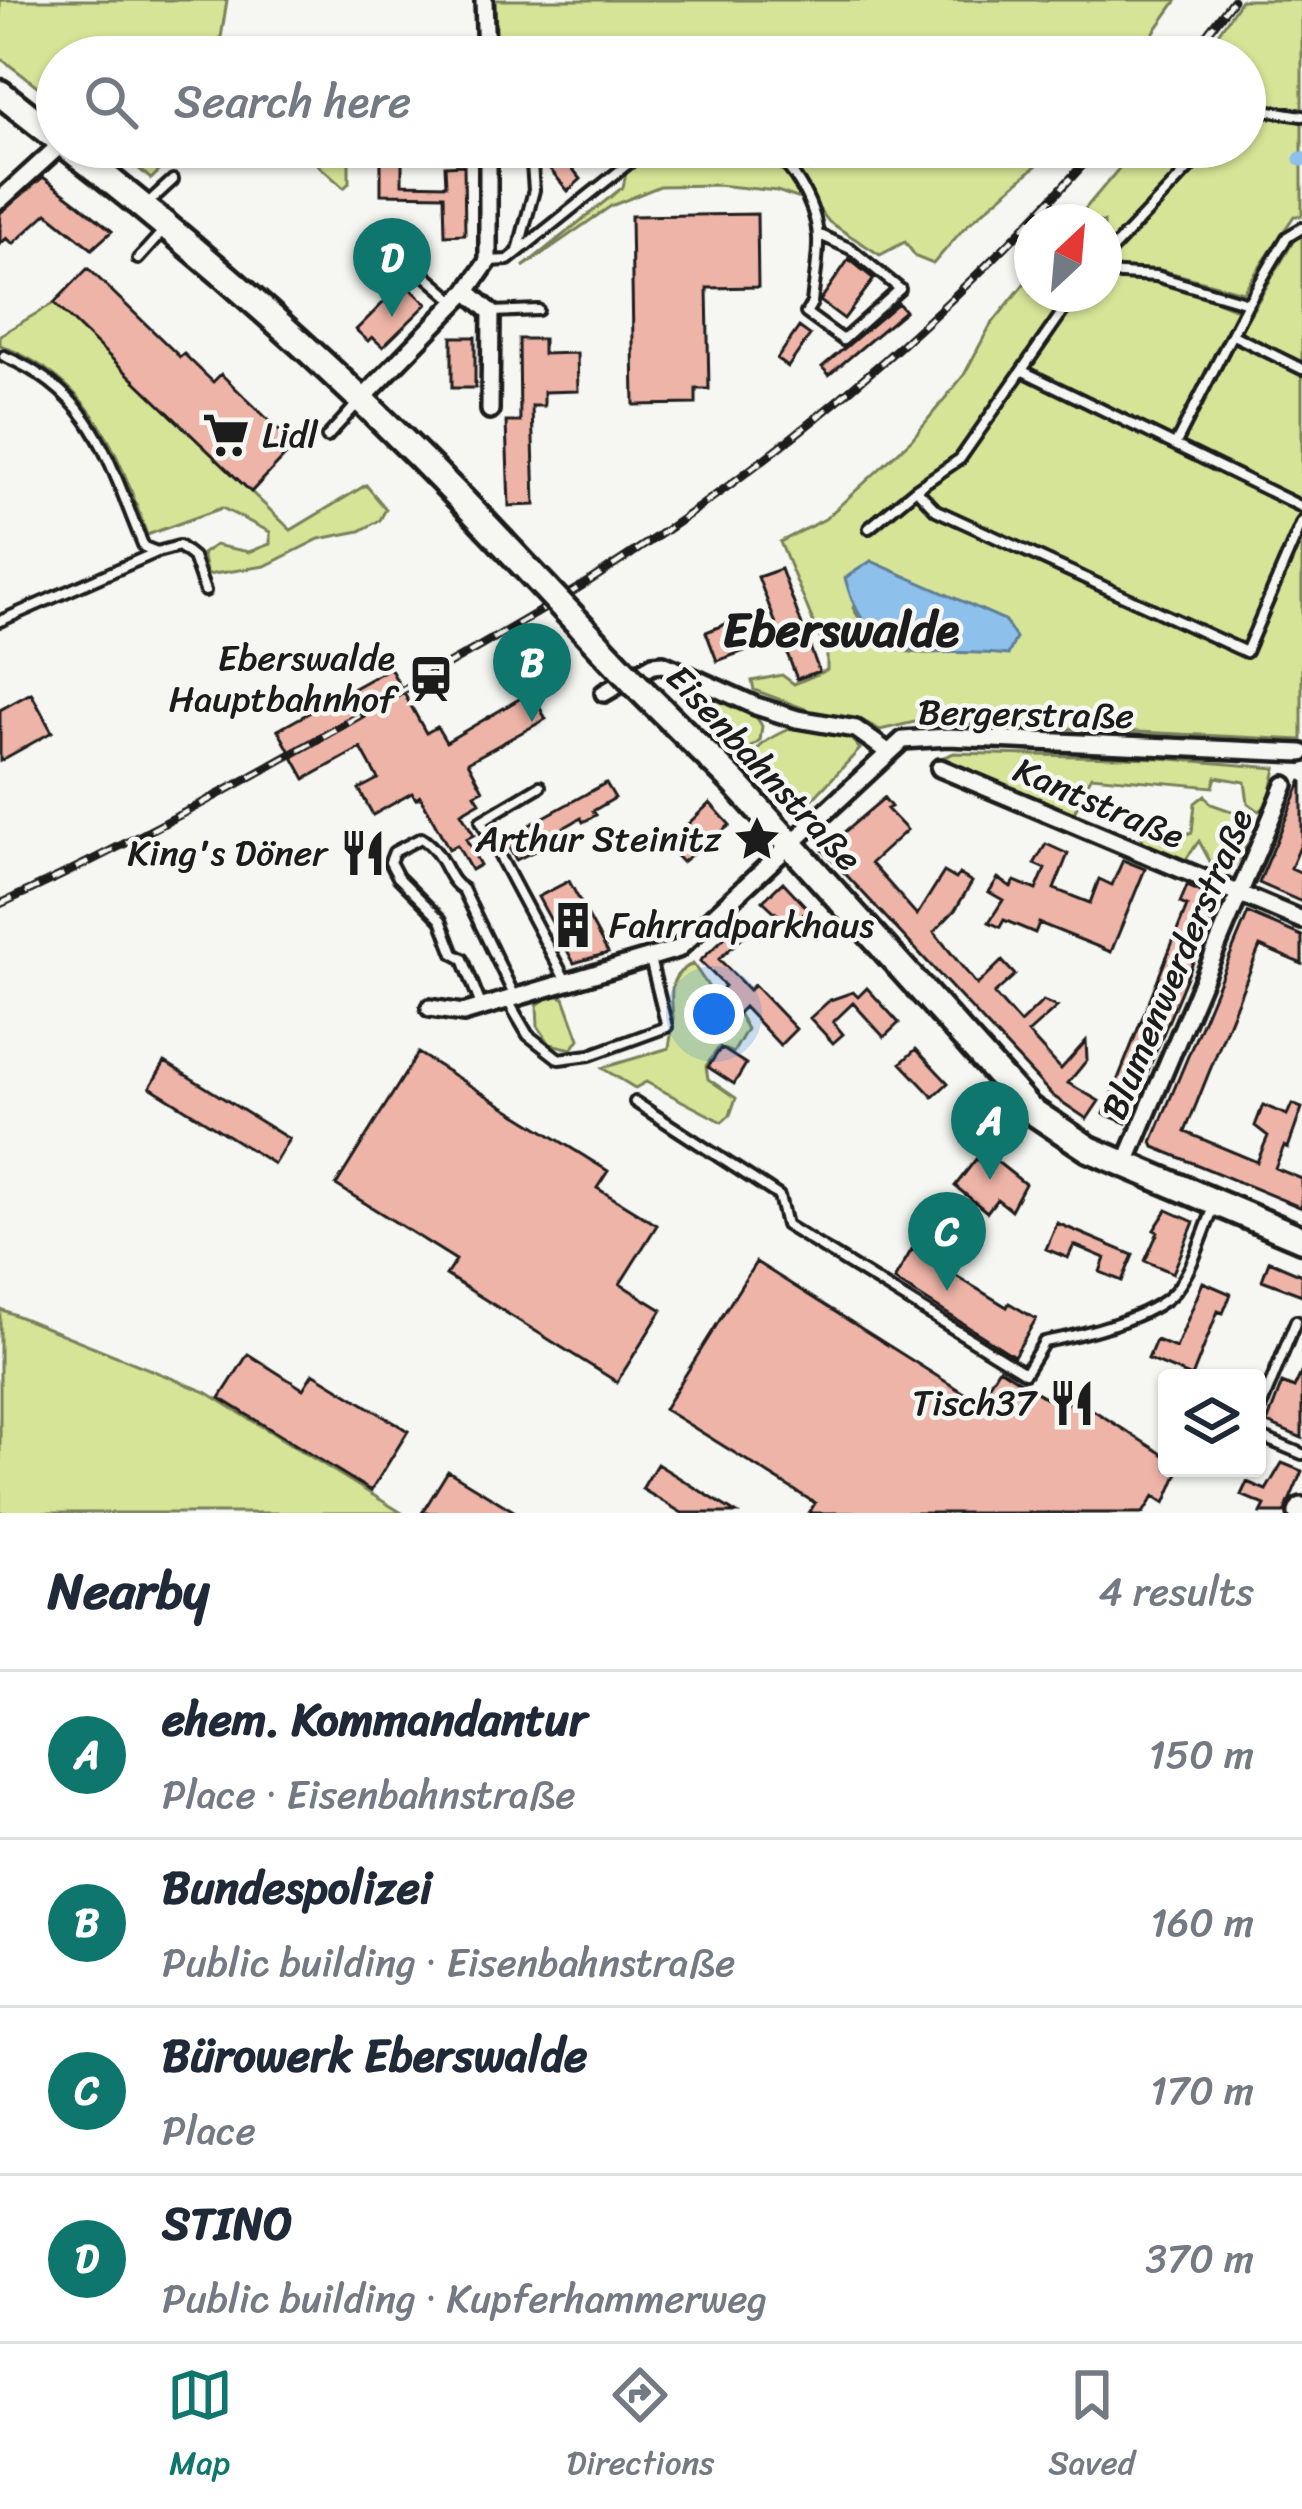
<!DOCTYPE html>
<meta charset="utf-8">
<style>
body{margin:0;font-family:Sriracha,sans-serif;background:#f6f6f7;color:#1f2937}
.controls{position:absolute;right:36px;bottom:36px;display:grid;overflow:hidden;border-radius:12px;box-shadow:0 3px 9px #0004}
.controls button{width:108px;height:108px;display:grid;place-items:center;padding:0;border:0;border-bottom:3px solid #e0e1e3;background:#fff;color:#1f2937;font:60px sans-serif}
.compass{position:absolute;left:1014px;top:204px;width:108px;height:108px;border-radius:50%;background:#fff;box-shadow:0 3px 9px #0004;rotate:26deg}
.you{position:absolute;left:714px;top:1014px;width:42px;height:42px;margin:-30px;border:9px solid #fff;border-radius:50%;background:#1a73e8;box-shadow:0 0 0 18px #1a73e833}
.badge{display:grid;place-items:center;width:78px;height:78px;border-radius:50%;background:#0f766e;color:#fff;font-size:39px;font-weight:700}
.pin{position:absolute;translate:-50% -99px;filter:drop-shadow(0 3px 6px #0008)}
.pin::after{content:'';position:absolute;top:63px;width:42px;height:36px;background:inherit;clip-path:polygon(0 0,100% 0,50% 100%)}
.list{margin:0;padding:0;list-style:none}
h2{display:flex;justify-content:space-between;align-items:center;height:156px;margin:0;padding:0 48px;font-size:51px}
h2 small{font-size:39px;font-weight:400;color:#747a83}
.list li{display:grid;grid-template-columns:78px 1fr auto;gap:36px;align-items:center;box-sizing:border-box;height:168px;padding:0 48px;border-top:3px solid #e0e1e3}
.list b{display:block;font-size:45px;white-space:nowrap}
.list p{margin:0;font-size:39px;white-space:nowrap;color:#747a83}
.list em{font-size:39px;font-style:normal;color:#747a83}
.icon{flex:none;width:66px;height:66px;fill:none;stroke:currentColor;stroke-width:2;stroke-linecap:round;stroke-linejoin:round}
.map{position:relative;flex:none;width:1302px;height:1513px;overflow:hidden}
.search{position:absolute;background:#fff;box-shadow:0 3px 9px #0004;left:36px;right:36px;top:36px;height:132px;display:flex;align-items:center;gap:30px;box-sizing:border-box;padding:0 42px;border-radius:66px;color:#747a83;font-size:45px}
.sheet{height:828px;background:#fff}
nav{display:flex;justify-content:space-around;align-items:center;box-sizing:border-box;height:168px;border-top:3px solid #e0e1e3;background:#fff;font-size:33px;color:#747a83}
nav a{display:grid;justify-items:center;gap:6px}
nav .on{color:#0f766e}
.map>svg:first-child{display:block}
.green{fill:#d6e497;stroke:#79805a;stroke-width:3;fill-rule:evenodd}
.water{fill:#8dc0ea;stroke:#607e98;stroke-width:3}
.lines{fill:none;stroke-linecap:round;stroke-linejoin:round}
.canal{stroke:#8dc0ea;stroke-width:15}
.building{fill:#eeb4a7;stroke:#1c1c1c;stroke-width:3}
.service-casing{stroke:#1c1c1c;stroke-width:16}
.minor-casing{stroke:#1c1c1c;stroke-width:24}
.secondary-casing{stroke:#1c1c1c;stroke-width:30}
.primary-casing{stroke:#1c1c1c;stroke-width:33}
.service{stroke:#f6f6f2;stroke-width:8}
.minor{stroke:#f6f6f2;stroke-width:15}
.secondary{stroke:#f6f6f2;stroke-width:21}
.primary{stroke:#f6f6f2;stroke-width:24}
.rail-casing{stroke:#1c1c1c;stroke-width:9}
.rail{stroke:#f6f6f2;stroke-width:4.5;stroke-dasharray:14;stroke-linecap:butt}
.primary-bridge-casing{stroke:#1c1c1c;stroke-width:33;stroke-linecap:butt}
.primary-bridge{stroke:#f6f6f2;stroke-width:24}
.labels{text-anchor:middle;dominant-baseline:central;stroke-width:9;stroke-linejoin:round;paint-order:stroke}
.poi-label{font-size:36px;fill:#1c1c1c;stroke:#f6f6f2;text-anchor:end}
.street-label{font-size:36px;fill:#1c1c1c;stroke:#f6f6f2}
.district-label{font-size:48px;font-weight:bold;fill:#1c1c1c;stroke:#f6f6f2}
</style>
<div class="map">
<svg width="1302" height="1513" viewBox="0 0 1302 1513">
<rect width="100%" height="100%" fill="#f6f6f2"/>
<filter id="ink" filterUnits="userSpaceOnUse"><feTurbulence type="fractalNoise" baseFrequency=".00833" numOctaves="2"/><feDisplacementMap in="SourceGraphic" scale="24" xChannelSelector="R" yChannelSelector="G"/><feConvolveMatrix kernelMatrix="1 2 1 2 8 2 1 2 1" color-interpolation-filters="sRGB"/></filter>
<g filter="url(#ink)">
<path class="green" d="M0,0H227L218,57H57V101L0,58Z
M495,0H1177L1136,57H497Z
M1241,0H1302V216H1294L1243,292L1161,270L1173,284L1242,311L1226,342L1244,345L1302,374V740L919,721L880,730L858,718L816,713L754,690L752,681L782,675L794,684L827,670V655L780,542L825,519L912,439L964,375L990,326L1032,274V294H1104V222H1074L1137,147H1245V57H1202ZM871,561L1004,620L1016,638C975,647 903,670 869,632C863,626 858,616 853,608Z
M113,147H184L151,179Z
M298,147H349V183L344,188Z
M632,147H1058L964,228L933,264L916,257L905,242L880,255L829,222L815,204L777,191L717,185L660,186L611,206L523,267L623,187Z
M1302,235V365L1250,340L1241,330L1294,240Z
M54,303L291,530L366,485L386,509L380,520L360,531L319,539L265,566L207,575L202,554L215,545L249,552L270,544V532L222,508L147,535C116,447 94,383 0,345V335Z
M674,677L757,718L762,726L760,741L748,750L741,749L727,735L729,732Z
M792,728L850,738L860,749L810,802L797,807L787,804L751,762C756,744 775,735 792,728Z
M954,753L1159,758L1276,768L1268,805L1259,811L1248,803L1245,782L1216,777L1213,787L1091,776L1074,813L957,767L944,757Z
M1205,795L1211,804L1237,813V819L1248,824L1245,849L1225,880L1219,878L1199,841L1184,862L1143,845L1140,833L1145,827L1182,836L1192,832L1195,803Z
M693,964L723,1008L734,1006L747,1029L733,1053L719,1047L706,1066L708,1079L736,1098L730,1115L722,1122L646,1082L635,1088L602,1068L669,1048C670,1038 674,1026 673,1017C671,993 667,975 693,964Z
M553,994L564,998L579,1039L572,1049L550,1044L538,1026L537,1005Z
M0,1309L206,1392L402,1513H0Z"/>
<path class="water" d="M871,561L1004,620L1016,638L1008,655C929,645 871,676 845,578Z"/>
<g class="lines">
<path class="canal" d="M1301,159H1302"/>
</g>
<path class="building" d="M548,147H571V167L581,179L568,191L549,168Z
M381,159L402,160V184L446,185L445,166L464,165L465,234L445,235L444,195L381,194Z
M43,177L80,205L112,231L92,249L47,213L13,244L7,238L0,244V213Z
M757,214L758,287L707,288L709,389H696V404L634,405L631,216Z
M849,259L874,279L844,319L820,301Z
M88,268L180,357L184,354L213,382L221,374L289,440L282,447L288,453L251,492L54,303Z
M410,288L427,304L383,347L372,337L368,341L356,330L392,294L398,300Z
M898,303L905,311L829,375L822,367Z
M799,327L810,335L788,367L777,359Z
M452,337H475V388H452Z
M519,339H543V354L577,353L578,391L544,392V406H532L535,505L509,506L506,422H520Z
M781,569L819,671L797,679L758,577Z
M733,621L744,651L717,661L706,632Z
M390,668L426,733L437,727L446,742L531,692L546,719L468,762L483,790L475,794L480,802L461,813L474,835L466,839L480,865L471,870L457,845L449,849L420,796L416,799L412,793L373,815L359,789L378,779L361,748L305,779L278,730Z
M31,693L52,732L0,761V710Z
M1302,780V842L1291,868L1302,873V902L1259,883Z
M606,783L615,798L593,811L596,815L583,822L581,818L551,835L547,845L516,860L504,839Z
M884,798L891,807L887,809L907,830L871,863L917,915L944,872L956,879L959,874L972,882L955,910L934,932L977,985L1002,961L1015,975L994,994L1020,1023L1043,1001L1057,1007L1028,1033L1061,1069L1086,1041L1087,1060L1068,1083L1099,1101L1087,1119L1053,1096L823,850Z
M710,803L730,825L682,862L666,845Z
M1046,844L1068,854L1054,889L1090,903L1099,879L1112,885L1123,860L1145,869L1111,952L1039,923L1035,933L1004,920L1000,927L989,922L1003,900L989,892L998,878L1011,887L1015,881L1036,890L1045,869L1034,864Z
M569,881L608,953L574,963L538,897Z
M783,882L808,909L790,926L763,901Z
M1187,886L1219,900L1126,1123L1104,1114L1187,906L1180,903Z
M1248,913L1302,936V964L1260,946L1185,1132L1257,1162L1268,1136L1255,1126L1263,1105L1287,1115L1292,1104L1302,1108L1288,1148L1284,1146L1275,1168L1302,1179V1208L1154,1147L1152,1142Z
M742,921L750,930L719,959L749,990L754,985L796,1029L780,1045L744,1007L734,1017L714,996L725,986L700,961Z
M867,988L899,1023L884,1037L853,1003L833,1022L843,1034L833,1043L810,1018L830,1000L853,992L858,997Z
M721,1048L746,1064L734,1084L708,1067Z
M916,1049L948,1083L933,1097L901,1063Z
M418,1053L608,1171L597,1188L657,1225L620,1284L662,1310L617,1382L446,1275L456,1260L336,1185Z
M165,1062L289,1139L274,1164L150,1087Z
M986,1153L1025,1184L1011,1210L997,1199L987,1212L955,1186L976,1159L980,1162Z
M1167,1210L1194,1222L1173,1273L1145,1261L1158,1232L1154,1230Z
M1057,1223L1133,1255L1122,1281L1100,1272L1105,1258L1074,1245L1068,1258L1046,1249Z
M912,1249L1007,1307L1009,1303L1036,1319L1014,1356L894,1280Z
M1269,1261L1302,1275V1295L1262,1280Z
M756,1262L978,1402L999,1368L1063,1409L1071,1396L1167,1457V1468H1180L1165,1503L1154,1496L1143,1513H809L815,1503L664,1409Z
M1203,1282L1231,1294L1223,1313L1218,1311L1192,1377L1148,1359L1156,1340L1176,1348Z
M248,1354L303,1389L313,1373L408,1431L371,1491L220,1398Z
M1302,1371V1438L1267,1423L1282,1383L1294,1388Z
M1282,1463L1302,1471L1284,1513H1261L1265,1505L1241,1495L1247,1482L1266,1490Z
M657,1464L736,1513H682L642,1489Z
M448,1471L517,1513H422Z"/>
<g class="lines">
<defs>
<path id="service" d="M1245,107L1302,116
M758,147C790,155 816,205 818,237C819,258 814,282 812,303L806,313L843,340L900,289L851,249L818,234
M634,159L730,147
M148,203L173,180
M518,251L534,190L531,152
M1104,258L1209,147
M138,259L165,229
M406,259L455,301
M488,261L508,260L649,147
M1104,273L1156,276L1248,303
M492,312L538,310
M1233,335L1302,369
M4,356C97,395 108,462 144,547L157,552L179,546L193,557L205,591
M1023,371L1302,507
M327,437L358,403
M1175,445L1248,303L1287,237L1302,228
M916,489L960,459L1075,294
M869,528L916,489L936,510L1246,652L1302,522
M0,621L157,552
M540,786L481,821L566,981
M508,1001L528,1035L559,1059L590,1055L667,1027L650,959
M482,1008L463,959L454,954L441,920L398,877L390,862L394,852L421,838C447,855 445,880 463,889L515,997
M635,1102L779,1196L786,1225L1025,1373L1044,1342C1079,1335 1152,1318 1175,1291C1194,1268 1203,1232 1215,1205
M1257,1417L1296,1321
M1257,1435L1302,1454"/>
<path id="minor" d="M484,0L486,57
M0,200L58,147
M467,291L491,312L490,410
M362,399L467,291L488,261V147
M604,693L653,665L663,664L756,706L797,719L856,729L888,752
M940,768L1302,920
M430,1008L463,1013L678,949L903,740L948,737L1302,753
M1125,1165L1285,785"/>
<path id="secondary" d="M1300,1513L1302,1509"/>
<path id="primary" d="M0,93L57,138
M68,147C222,267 367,398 501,541
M641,690L735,783L1029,1109L1089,1149L1302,1239"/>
</defs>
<use href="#service" class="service-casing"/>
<use href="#minor" class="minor-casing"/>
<use href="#secondary" class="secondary-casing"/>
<use href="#primary" class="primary-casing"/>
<use href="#service" class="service"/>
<use href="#minor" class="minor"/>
<use href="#secondary" class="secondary"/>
<use href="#primary" class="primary"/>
<defs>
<path id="rail" d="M1189,57L1233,0
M0,904C134,843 266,770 393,696C461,656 531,619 597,576C784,457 952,312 1099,147"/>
</defs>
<use href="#rail" class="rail-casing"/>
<use href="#rail" class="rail"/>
<defs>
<path id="primary-bridge" d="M501,541L641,690"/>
</defs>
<use href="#primary-bridge" class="primary-bridge-casing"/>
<use href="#primary-bridge" class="primary-bridge"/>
</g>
</g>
<defs>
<symbol id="supermarket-bare" viewBox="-9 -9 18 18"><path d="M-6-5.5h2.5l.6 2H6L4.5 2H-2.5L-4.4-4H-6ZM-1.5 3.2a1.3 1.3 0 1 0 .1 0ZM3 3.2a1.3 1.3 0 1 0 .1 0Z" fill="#1c1c1c" stroke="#f6f6f2" stroke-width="2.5" paint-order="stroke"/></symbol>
<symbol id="station-bare" viewBox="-9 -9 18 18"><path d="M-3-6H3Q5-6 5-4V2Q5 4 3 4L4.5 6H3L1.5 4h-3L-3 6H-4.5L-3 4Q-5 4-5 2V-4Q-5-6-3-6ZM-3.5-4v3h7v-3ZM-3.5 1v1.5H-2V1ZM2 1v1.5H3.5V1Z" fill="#1c1c1c" stroke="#f6f6f2" stroke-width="2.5" paint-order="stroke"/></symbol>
<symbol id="sight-bare" viewBox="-9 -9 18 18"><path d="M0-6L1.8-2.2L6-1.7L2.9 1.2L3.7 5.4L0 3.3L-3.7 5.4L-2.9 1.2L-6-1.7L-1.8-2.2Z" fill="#1c1c1c" stroke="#f6f6f2" stroke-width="2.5" paint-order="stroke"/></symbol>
<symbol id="restaurant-bare" viewBox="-9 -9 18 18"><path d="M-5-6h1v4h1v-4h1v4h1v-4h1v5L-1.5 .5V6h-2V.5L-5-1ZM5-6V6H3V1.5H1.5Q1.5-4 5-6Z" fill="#1c1c1c" stroke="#f6f6f2" stroke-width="2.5" paint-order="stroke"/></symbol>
<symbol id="building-bare" viewBox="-9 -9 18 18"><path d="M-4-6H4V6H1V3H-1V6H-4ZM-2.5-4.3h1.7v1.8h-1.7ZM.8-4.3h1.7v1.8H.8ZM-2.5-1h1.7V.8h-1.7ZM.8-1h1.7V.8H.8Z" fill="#1c1c1c" stroke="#f6f6f2" stroke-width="2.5" paint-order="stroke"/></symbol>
</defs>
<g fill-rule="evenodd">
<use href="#supermarket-bare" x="193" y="402" width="66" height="66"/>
<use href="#station-bare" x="398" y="646" width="66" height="66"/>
<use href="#sight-bare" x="724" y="806" width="66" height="66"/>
<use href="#restaurant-bare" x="330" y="820" width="66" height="66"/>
<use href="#building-bare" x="540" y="892" width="66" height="66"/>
<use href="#restaurant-bare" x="1039" y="1370" width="66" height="66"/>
</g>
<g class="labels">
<g class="poi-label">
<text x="262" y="435" text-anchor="start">Lidl</text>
<text x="395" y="658">Eberswalde<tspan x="395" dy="41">Hauptbahnhof</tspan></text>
<text x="721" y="839">Arthur Steinitz</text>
<text x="327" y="853">King's Döner</text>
<text x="609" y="925" text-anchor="start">Fahrradparkhaus</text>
<text x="1036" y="1403">Tisch37</text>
</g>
<g class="street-label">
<text transform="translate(1026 714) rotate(1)">Bergerstraße</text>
<text transform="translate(764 768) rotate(47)">Eisenbahnstraße</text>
<text transform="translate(1099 803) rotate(23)">Kantstraße</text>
<text transform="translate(1177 964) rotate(-67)">Blumenwerderstraße</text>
</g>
<g class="district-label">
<text x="841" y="629">Eberswalde</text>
</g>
</g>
</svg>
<div class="controls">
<button><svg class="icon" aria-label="layers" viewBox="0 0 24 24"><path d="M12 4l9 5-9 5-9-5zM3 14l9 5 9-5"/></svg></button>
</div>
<svg class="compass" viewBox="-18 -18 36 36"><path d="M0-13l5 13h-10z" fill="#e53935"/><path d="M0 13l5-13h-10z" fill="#747a83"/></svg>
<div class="you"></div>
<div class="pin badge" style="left:990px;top:1180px">A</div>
<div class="pin badge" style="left:532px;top:722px">B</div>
<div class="pin badge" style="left:947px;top:1291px">C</div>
<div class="pin badge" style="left:392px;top:317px">D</div>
<div class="search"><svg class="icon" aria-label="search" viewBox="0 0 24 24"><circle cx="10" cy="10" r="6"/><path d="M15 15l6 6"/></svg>Search here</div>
</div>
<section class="sheet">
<h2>Nearby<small>4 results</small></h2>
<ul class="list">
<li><span class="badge">A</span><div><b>ehem. Kommandantur</b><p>Place · Eisenbahnstraße</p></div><em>150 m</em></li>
<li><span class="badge">B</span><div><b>Bundespolizei</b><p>Public building · Eisenbahnstraße</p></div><em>160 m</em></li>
<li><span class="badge">C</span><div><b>Bürowerk Eberswalde</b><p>Place</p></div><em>170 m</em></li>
<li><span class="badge">D</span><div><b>STINO</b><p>Public building · Kupferhammerweg</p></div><em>370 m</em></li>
</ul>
</section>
<nav>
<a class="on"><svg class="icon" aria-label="map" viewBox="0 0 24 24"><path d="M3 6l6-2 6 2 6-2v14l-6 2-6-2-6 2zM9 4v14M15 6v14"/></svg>Map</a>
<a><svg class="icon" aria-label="directions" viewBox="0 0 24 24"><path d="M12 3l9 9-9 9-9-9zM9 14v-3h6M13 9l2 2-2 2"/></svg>Directions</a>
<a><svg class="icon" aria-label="saved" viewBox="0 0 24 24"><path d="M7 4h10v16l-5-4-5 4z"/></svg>Saved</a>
</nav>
